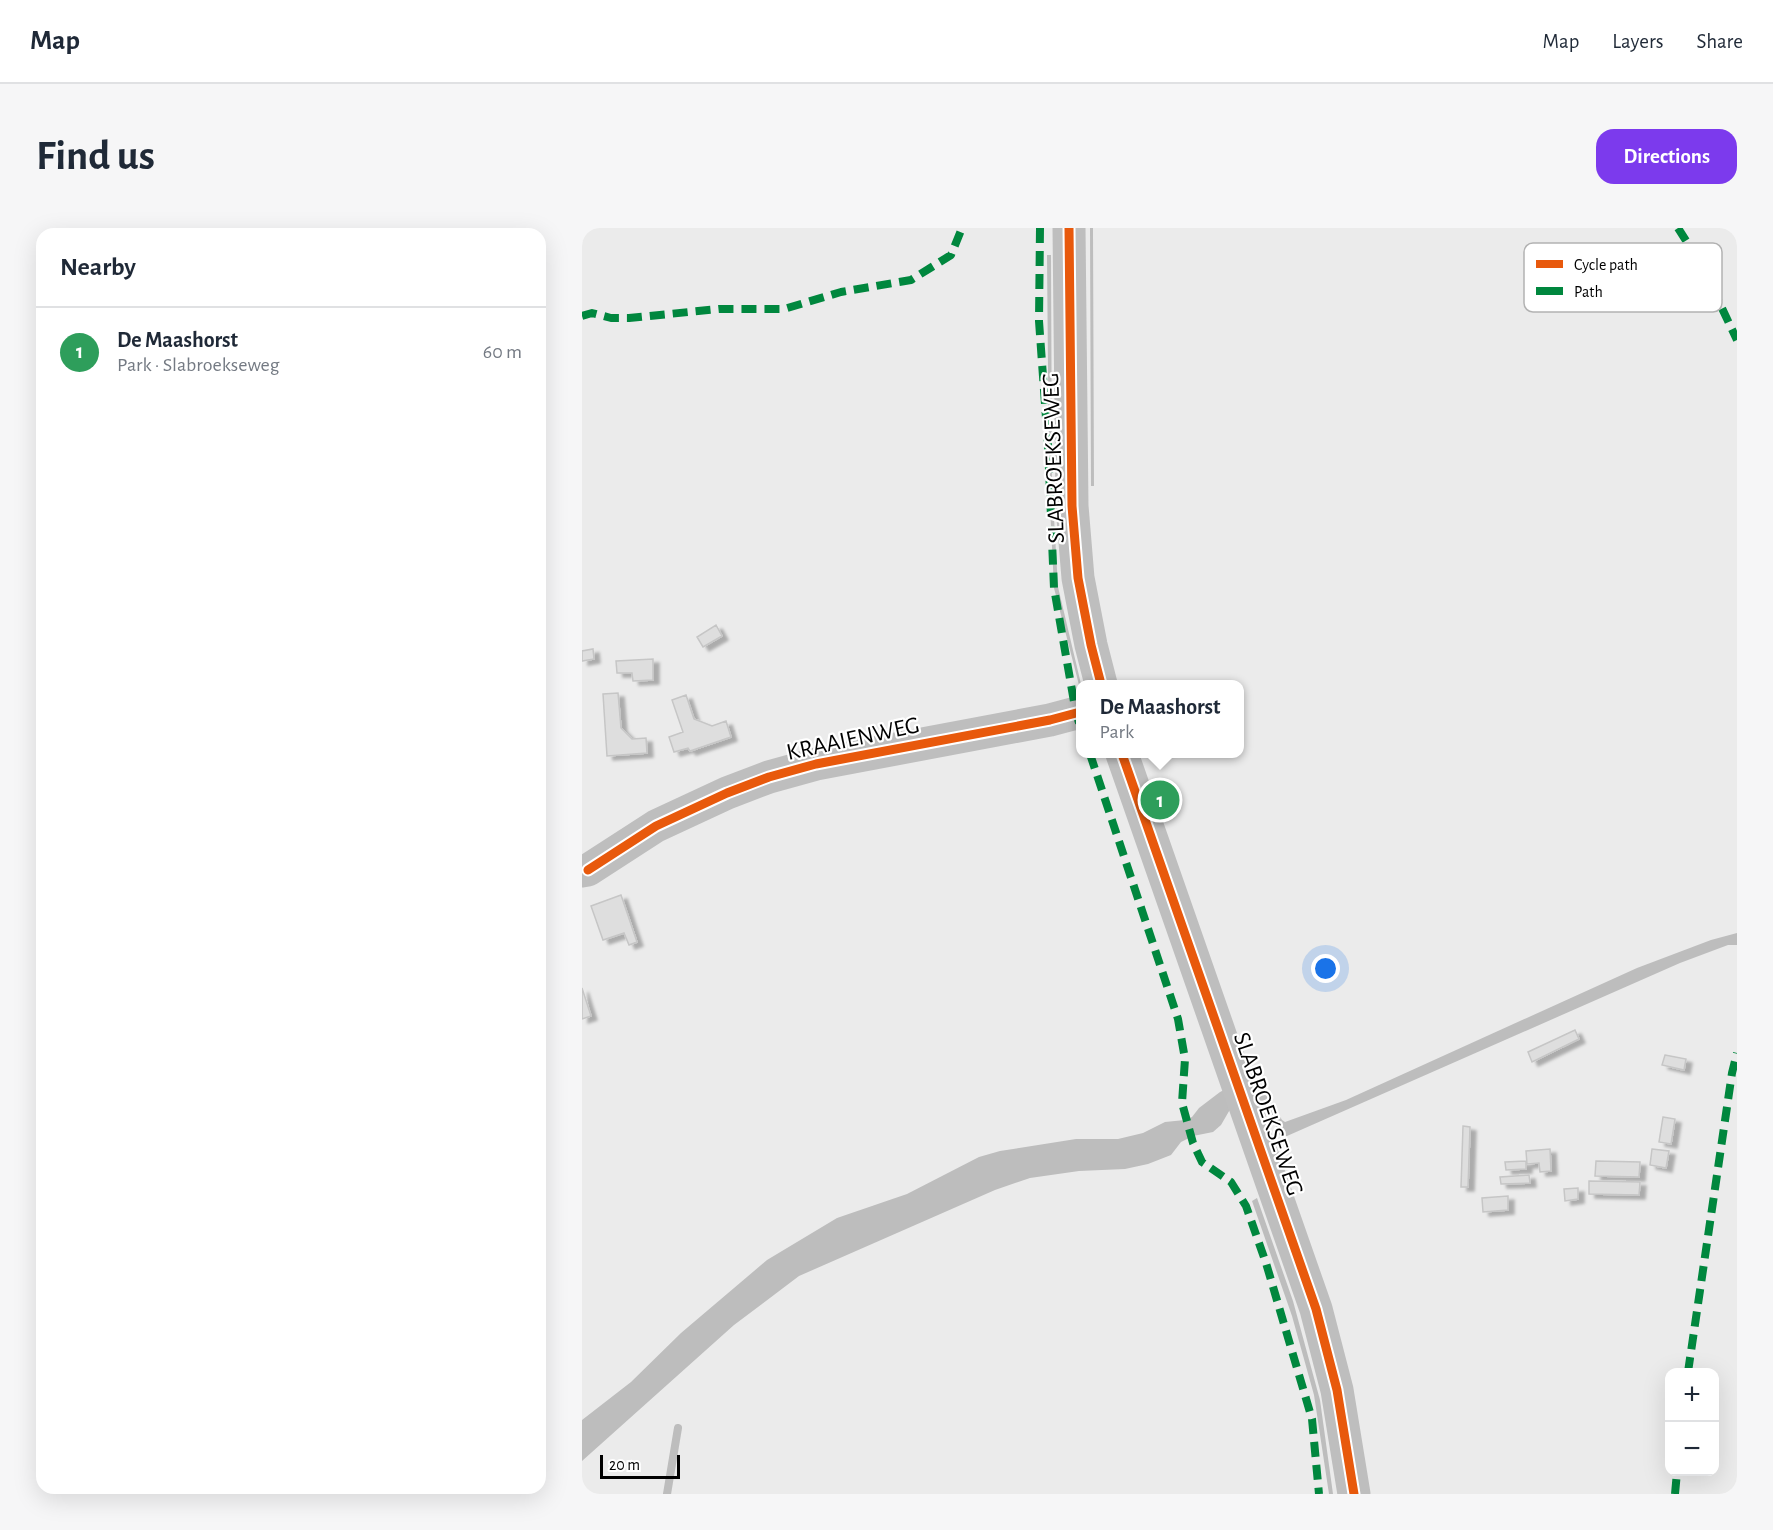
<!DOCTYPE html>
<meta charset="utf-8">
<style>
body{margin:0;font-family:"Alegreya Sans",sans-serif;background:#f6f6f7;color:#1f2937}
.controls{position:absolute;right:18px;bottom:18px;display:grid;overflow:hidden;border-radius:12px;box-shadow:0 6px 24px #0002}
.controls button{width:54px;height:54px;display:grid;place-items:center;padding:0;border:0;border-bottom:2px solid #e0e1e3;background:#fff;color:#1f2937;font:30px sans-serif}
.scale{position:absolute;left:18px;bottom:15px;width:80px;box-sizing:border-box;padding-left:6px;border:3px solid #000;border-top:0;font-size:16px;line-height:21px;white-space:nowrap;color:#000;-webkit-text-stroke:4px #fff;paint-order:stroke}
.you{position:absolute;left:744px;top:741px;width:21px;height:21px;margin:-15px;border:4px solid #fff;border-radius:50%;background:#1a73e8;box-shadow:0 0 0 9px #1a73e833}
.badge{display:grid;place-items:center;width:39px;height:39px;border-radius:50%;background:#7c3aed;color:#fff;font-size:20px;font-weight:700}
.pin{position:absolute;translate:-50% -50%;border:3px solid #fff;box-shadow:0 2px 6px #0006}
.popup{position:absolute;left:494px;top:452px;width:168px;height:78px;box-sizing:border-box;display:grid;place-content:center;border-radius:12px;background:#fff;filter:drop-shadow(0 2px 4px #0005);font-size:20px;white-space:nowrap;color:#747a83}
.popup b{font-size:22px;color:#1f2937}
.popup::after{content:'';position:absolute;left:50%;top:100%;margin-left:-12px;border:12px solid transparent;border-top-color:#fff}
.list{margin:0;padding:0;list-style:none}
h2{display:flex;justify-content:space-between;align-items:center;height:78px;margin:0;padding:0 24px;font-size:26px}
h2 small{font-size:20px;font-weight:400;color:#747a83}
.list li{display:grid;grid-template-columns:39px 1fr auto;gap:18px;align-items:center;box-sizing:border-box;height:90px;padding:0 24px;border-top:2px solid #e0e1e3}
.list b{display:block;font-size:22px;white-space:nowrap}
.list p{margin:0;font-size:20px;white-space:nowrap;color:#747a83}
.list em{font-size:20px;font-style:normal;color:#747a83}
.map{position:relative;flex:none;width:1155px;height:1266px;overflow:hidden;border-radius:18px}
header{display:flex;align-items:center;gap:36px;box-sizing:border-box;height:84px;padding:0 30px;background:#fff;border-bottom:2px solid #e0e1e3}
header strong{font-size:28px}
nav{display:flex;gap:33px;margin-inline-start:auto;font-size:21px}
.intro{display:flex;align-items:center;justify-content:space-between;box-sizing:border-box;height:144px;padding:0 36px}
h1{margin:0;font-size:42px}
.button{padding:15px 27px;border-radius:18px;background:#7c3aed;color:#fff;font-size:21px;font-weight:700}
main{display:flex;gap:36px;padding:0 36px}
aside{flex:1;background:#fff;border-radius:18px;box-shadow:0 6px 24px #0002}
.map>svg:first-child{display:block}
.green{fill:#ebebeb;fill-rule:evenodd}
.water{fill:#bdbdbd}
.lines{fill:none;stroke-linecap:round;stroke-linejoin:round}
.stream{stroke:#bdbdbd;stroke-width:8}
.building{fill:#dedede;stroke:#c6c6c6;stroke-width:1.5;filter:url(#shadow)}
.minor{stroke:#bebebe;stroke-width:33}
.quiet{stroke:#00873e;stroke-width:8;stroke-dasharray:15 8;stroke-linecap:butt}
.cycleway-casing{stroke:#fff;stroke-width:13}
.cycleway{stroke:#e8590c;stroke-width:9}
.labels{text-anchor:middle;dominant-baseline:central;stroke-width:4.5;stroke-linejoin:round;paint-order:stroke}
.street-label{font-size:24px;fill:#000;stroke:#fff}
.key{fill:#fff;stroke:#b2b2b2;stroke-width:1.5}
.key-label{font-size:16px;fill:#000}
</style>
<header>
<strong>Map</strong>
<nav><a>Map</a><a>Layers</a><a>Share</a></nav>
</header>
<div class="intro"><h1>Find us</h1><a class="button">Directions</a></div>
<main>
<aside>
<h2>Nearby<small></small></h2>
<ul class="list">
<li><span class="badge" style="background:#2e9e5b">1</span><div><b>De Maashorst</b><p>Park · Slabroekseweg</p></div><em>60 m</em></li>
</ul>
</aside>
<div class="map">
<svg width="1155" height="1266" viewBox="0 0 1155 1266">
<defs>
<filter id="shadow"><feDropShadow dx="6" dy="4" stdDeviation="1.5" flood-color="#0004"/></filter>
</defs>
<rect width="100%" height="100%" fill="#fff"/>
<path class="green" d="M0,0H1155V1266H0ZM498,456H658V526H498ZM1088,1144H1132V1244H1088Z"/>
<path class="water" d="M508,0H511L512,258H509Z
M465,27H469L470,255L476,359L499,456L497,457L472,360L467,257Z
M1155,705V717H1146L1098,735L705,908H698L695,904L693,893L681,875L676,871L668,853L678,854L700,892L703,894L764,872L1055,740L1129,712Z
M648,859L650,878L639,897L631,904L611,908L599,914L589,927L566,936L543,941L497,943L448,950L413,962L217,1048L152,1097L0,1233V1192L49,1154L99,1105L185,1032L255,990L325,966L397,929L418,923L494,911H536L561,905L583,894L603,892L610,889L617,880L638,864Z
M675,970L711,1073L738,1172L751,1266H747L732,1167L710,1088L670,973Z"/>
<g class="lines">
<path class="stream" d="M85,1266L96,1200"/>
</g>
<path class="building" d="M134,397L140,408L121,419L115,409Z
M11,421L12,431L0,433V423Z
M71,431V452L51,453L50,445H35L34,433Z
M36,465L39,500L50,511L64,510L65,525L25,528L21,466Z
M104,467L112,491L130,498L144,493L149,509L108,523L106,520L92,524L87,509L101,504L90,472Z
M39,667L55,714L47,717L42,705L21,712L9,678Z
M0,760L9,788L0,791Z
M993,802L997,811L950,834L946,824Z
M1083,827L1104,831L1102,842L1080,837Z
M1081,889L1093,891L1089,916L1077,914Z
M881,898L888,899L886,959H879Z
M968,921L969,943L958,944L957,935L945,936L944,923Z
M1070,921L1087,923L1084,940L1068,937Z
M944,933V941L924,942L923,934Z
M1014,933L1058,934L1057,949L1013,948Z
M947,947L948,955L919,956L918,949Z
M1007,953L1058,954L1057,967L1007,966Z
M996,960V971L983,973L982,961Z
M926,968V982L901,984L900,970Z"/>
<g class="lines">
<path class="minor" d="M487,0L490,278L496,350L509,417L519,456
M540,526L734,1081L755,1162L772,1266
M0,643L6,642L74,598L145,565L187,549L234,536L468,492L498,484"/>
<path class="quiet" d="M458,0L457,93L466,218L472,360L494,485L498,498
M1096,0L1120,38L1155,112
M0,88L10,85L29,90H47L137,81H202L259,64L329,52L369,27L380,0
M508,526L596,791L603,831L600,875L611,915L620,934L649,954L664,978L684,1035L730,1191L737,1266
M1106,1144L1150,845L1155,825
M1093,1266L1095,1244"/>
<defs>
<path id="cycleway" d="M487,0L490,278L496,350L509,417L519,456
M540,526L734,1081L755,1162L772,1266
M6,642L74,598L145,565L187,549L234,536L468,492L498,484"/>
</defs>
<use href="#cycleway" class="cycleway-casing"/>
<use href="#cycleway" class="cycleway"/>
</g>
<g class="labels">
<g class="street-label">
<text transform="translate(472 230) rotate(-92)">SLABROEKSEWEG</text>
<text transform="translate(271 511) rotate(-12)">KRAAIENWEG</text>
<text transform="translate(686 886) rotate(71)">SLABROEKSEWEG</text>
</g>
</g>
<rect x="942" y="15" width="198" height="69" rx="9" class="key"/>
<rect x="954" y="32" width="27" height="8" fill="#e8590c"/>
<rect x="954" y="59" width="27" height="8" fill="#00873e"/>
<g class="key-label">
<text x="992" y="42">Cycle path</text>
<text x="992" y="69">Path</text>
</g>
</svg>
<div class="controls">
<button>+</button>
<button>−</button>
</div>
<div class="scale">20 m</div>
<div class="you"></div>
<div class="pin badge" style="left:578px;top:572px;background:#2e9e5b">1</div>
<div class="popup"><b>De Maashorst</b>Park</div>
</div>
</main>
